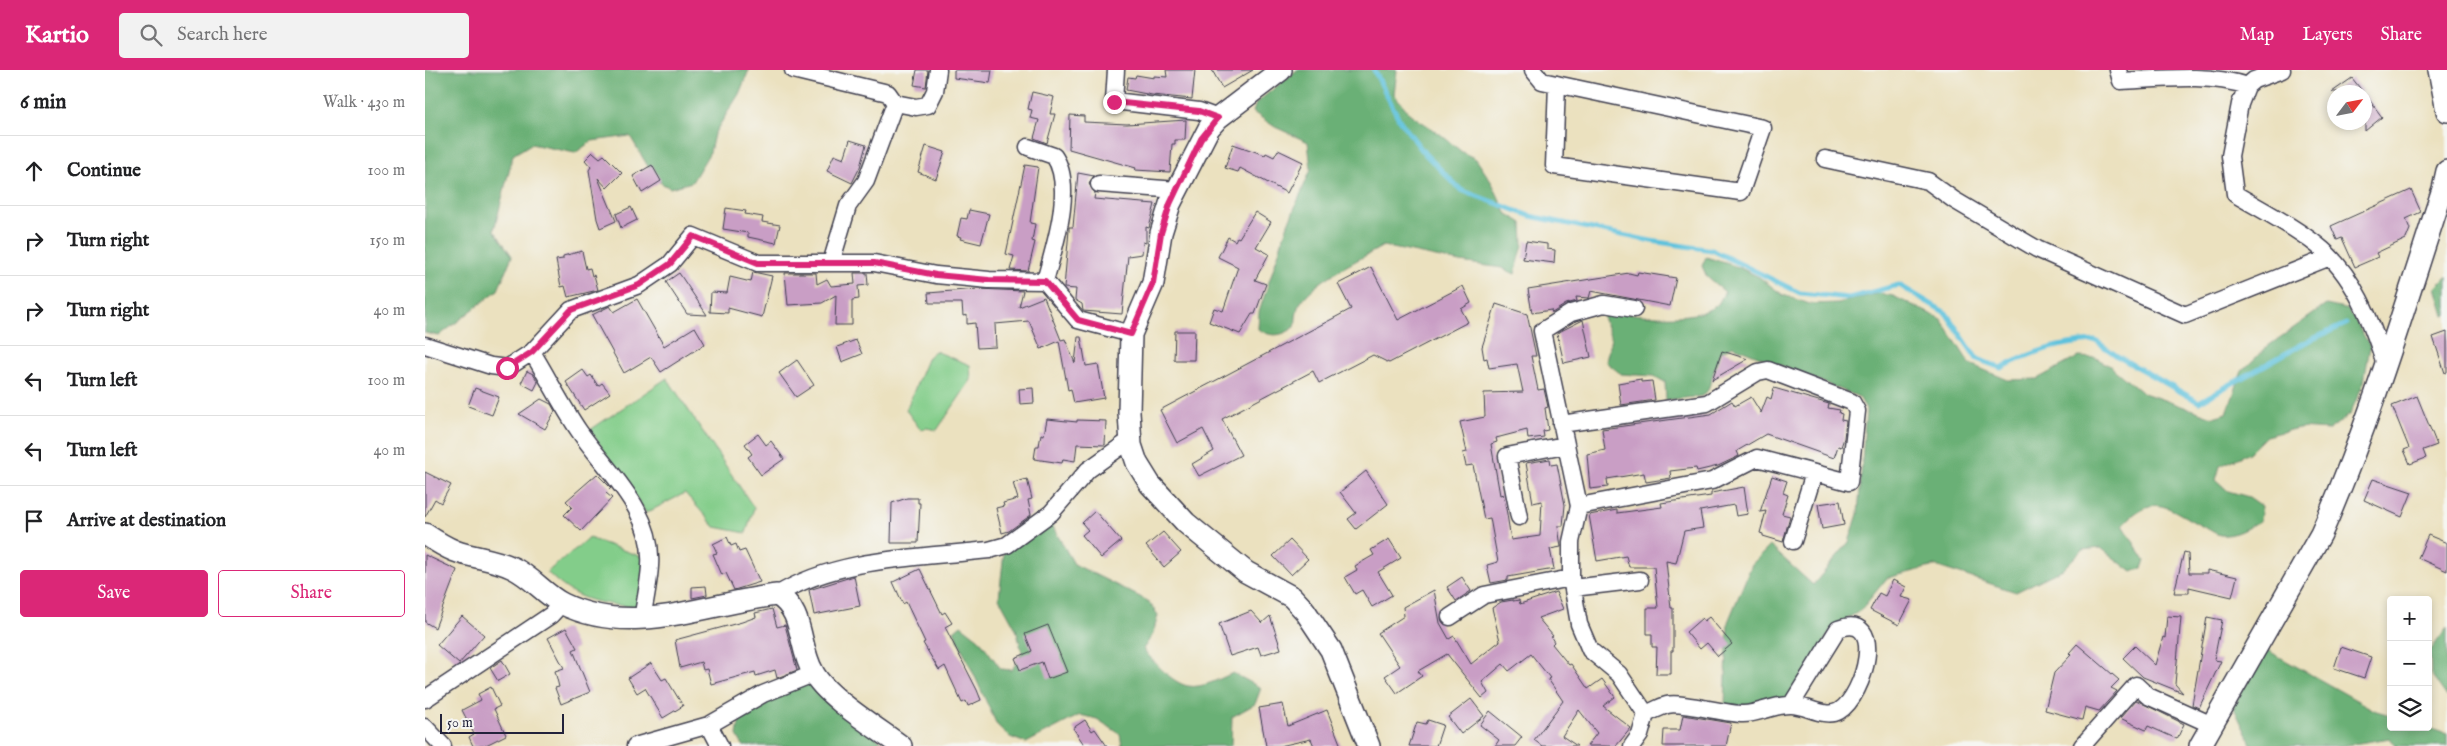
<!DOCTYPE html>
<meta charset="utf-8">
<style>
body{margin:0;font-family:"IM FELL English",serif;background:#f2f2f2;color:#202124}
.controls{position:absolute;right:15px;bottom:15px;display:grid;overflow:hidden;border-radius:5px;box-shadow:0 2px 8px #0003}
.controls button{width:45px;height:45px;display:grid;place-items:center;padding:0;border:0;border-bottom:1px solid #e0e0e0;background:#fff;color:#202124;font:25px sans-serif}
.compass{position:absolute;left:1902px;top:15px;width:45px;height:45px;border-radius:50%;background:#fff;box-shadow:0 2px 8px #0003;rotate:58deg}
.scale{position:absolute;left:15px;bottom:12px;width:124px;box-sizing:border-box;padding-left:5px;border:2px solid #22223b;border-top:0;font-size:14px;line-height:18px;white-space:nowrap;color:#22223b;-webkit-text-stroke:4px #f6f6f2;paint-order:stroke}
.stop{position:absolute;width:15px;height:15px;margin:-11px;border:4px solid #db2777;border-radius:50%;background:#fff}
.stop.end{background:#db2777;border-color:#fff;box-shadow:0 1px 5px #0008}
.list{margin:0;padding:0;list-style:none}
h2{display:flex;justify-content:space-between;align-items:center;height:65px;margin:0;padding:0 20px;font-size:21px}
h2 small{font-size:16px;font-weight:400;color:#757577}
.list li{display:grid;grid-template-columns:32px 1fr auto;gap:15px;align-items:center;box-sizing:border-box;height:70px;padding:0 20px;border-top:1px solid #e0e0e0}
.list b{display:block;font-size:19px;white-space:nowrap}
.list em{font-size:16px;font-style:normal;color:#757577}
.actions{display:flex;gap:10px;padding:15px 20px}
.actions a{flex:1;padding:11px 0;border:1px solid #db2777;border-radius:5px;text-align:center;font-size:18px;color:#db2777}
.actions .main{background:#db2777;color:#fff}
.icon{flex:none;width:28px;height:28px;fill:none;stroke:currentColor;stroke-width:2;stroke-linecap:round;stroke-linejoin:round}
.map{position:relative;flex:none;width:2022px;height:676px;overflow:hidden}
header{display:flex;align-items:center;gap:30px;box-sizing:border-box;height:70px;padding:0 25px;background:#db2777;color:#fff}
header strong{font-size:24px}
nav{display:flex;gap:28px;margin-inline-start:auto;font-size:18px}
.search{width:350px;height:45px;background:#f2f2f2;display:flex;align-items:center;gap:12px;box-sizing:border-box;padding:0 18px;border-radius:5px;color:#757577;font-size:19px}
main{display:flex}
aside{flex:1;background:#fff}
.map>svg:first-child{display:block}
.green{fill:#83cd8a;stroke:#527862}
.forest{fill:#6ab076;stroke:#466958}
.lines{fill:none;stroke-linecap:round;stroke-linejoin:round}
.stream{stroke:#5fc2dd;stroke-width:5}
.building{fill:#c99ec5}
.minor-casing{stroke:#403f4f;stroke-width:19}
.tertiary-casing{stroke:#403f4f;stroke-width:24}
.minor{stroke:#fff;stroke-width:16}
.tertiary{stroke:#fff;stroke-width:21}
.route{stroke:#db2777;stroke-width:6}
</style>
<header>
<strong>Kartio</strong>
<div class="search"><svg class="icon" aria-label="search" viewBox="0 0 24 24"><circle cx="10" cy="10" r="6"/><path d="M15 15l6 6"/></svg>Search here</div>
<nav><a>Map</a><a>Layers</a><a>Share</a></nav>
</header>
<main>
<aside>
<h2>6 min<small>Walk · 430 m</small></h2>
<ul class="list">
<li><svg class="icon" aria-label="ahead" viewBox="0 0 24 24"><path d="M12 20V5M6 11l6-6 6 6"/></svg><div><b>Continue</b></div><em>100 m</em></li>
<li><svg class="icon" aria-label="right" viewBox="0 0 24 24"><path d="M7 20v-9h11M14 6l5 5-5 5"/></svg><div><b>Turn right</b></div><em>150 m</em></li>
<li><svg class="icon" aria-label="right" viewBox="0 0 24 24"><path d="M7 20v-9h11M14 6l5 5-5 5"/></svg><div><b>Turn right</b></div><em>40 m</em></li>
<li><svg class="icon" aria-label="left" viewBox="0 0 24 24"><path d="M17 20v-9H6M10 6l-5 5 5 5"/></svg><div><b>Turn left</b></div><em>100 m</em></li>
<li><svg class="icon" aria-label="left" viewBox="0 0 24 24"><path d="M17 20v-9H6M10 6l-5 5 5 5"/></svg><div><b>Turn left</b></div><em>40 m</em></li>
<li><svg class="icon" aria-label="arrive" viewBox="0 0 24 24"><path d="M6 21V4h12l-3 4 3 4H6"/></svg><div><b>Arrive at destination</b></div></li>
</ul>
<div class="actions"><a class="main">Save</a><a>Share</a></div>
</aside>
<div class="map">
<svg width="2022" height="676" viewBox="0 0 2022 676">
<rect width="100%" height="100%" fill="#f6f6f2"/>
<filter id="ink" filterUnits="userSpaceOnUse"><feTurbulence type="fractalNoise" baseFrequency=".02" numOctaves="2"/><feDisplacementMap in="SourceGraphic" scale="10" xChannelSelector="R" yChannelSelector="G"/><feConvolveMatrix kernelMatrix="1 2 1 2 8 2 1 2 1" color-interpolation-filters="sRGB"/></filter>
<filter id="wash" filterUnits="userSpaceOnUse"><feTurbulence type="fractalNoise" baseFrequency=".0096" numOctaves="4" result="noise"/><feDisplacementMap in="SourceGraphic" scale="20" xChannelSelector="R" yChannelSelector="G"/><feGaussianBlur stdDeviation="1.12" result="paint"/><feColorMatrix in="noise" values="0 0 0 0 0 0 0 0 0 0 0 0 0 0 0 0 0 1.4 0 .05"/><feComposite in="paint" operator="in"/></filter>
<g filter="url(#wash)">
<rect width="100%" height="100%" fill="#ebe1bf"/>
<path class="green" d="M510,281L545,295L546,310L512,360L502,358L495,359L481,340L503,287Z
M242,308L329,438L321,463L290,457L260,423L221,443L165,360Z
M164,468L220,488L214,538C172,532 153,533 122,502Z"/>
<path class="forest" d="M0,0H324L314,24L289,64L285,82L267,112L245,118L231,110L205,66L167,71L150,83L106,74L88,85L69,160L87,186L73,220L14,266L0,263Z
M872,0H972L969,24L985,44L1015,64L1037,82L1051,89L1067,113L1081,143L1097,153L1098,175L1090,204L1077,198L1035,192L958,176C933,191 887,210 873,237C871,243 871,251 870,257C857,266 847,268 833,259L834,242L863,154L886,99L883,72L850,57L828,42L831,33Z
M1281,187L1313,197L1334,207L1358,225L1385,234L1413,233L1454,223L1468,226L1516,249L1545,294L1583,310L1612,309L1653,287L1671,288L1685,296L1716,322L1788,347L1802,343L1817,301L1843,276L1901,235L1924,240L1945,276L1939,312L1925,344L1904,360L1873,358L1841,366L1824,383L1795,396L1791,410L1803,421L1824,427L1837,436L1835,451C1824,457 1809,467 1795,465C1791,464 1785,460 1781,458C1746,442 1731,418 1698,455L1720,491L1717,498L1707,502L1676,478L1657,480L1638,499L1591,522L1510,496L1462,508L1436,540L1406,559L1368,632L1321,638L1300,634L1303,552L1327,494L1345,476L1388,515L1424,472L1433,444L1441,339L1434,327L1308,276L1295,282L1283,320L1278,326L1241,330L1240,312L1228,306L1196,304L1181,292L1186,268L1178,247L1184,241C1212,245 1268,253 1292,235C1295,232 1297,226 1300,222L1282,207L1277,196Z
M2022,206V245L2019,246L2011,217Z
M620,454H626L649,494L723,531L733,545L728,564L718,579C729,592 747,613 763,616C777,619 796,608 808,603L836,618L830,634L807,647L806,676H697L695,664L672,649L655,645L601,673L585,667L572,655L529,561L536,555L554,569L576,599L587,600L597,582L591,559L574,528L579,482Z
M2022,558V627L2006,604L2005,581Z
M1842,580L1949,640L1966,645V657H2002L2022,664V676H1971L1965,668L1916,676H1827L1808,636Z
M385,609L461,676H318L312,665L315,646L340,627Z"/>
<g class="lines">
<path class="stream" d="M949,0L975,51L1000,84L1036,120L1105,146L1226,171L1287,180L1375,223L1424,228L1474,215L1521,243L1552,289L1576,298C1609,281 1634,273 1671,271L1692,286L1774,332L1881,272L1921,254"/>
</g>
<g id="blocks">
<path class="building" d="M492,0H503L501,17L489,15Z
M529,0H567L565,13L529,8Z
M741,0H770L767,29L727,25L701,20L703,7L710,8L711,5L729,8V6L742,7Z
M787,0H828L797,18Z
M1927,8L1938,22H1907Z
M607,22L629,27L625,44H630L622,73L609,68L614,50L605,48L607,40L603,39Z
M1940,24L1957,47L1940,61Z
M645,45L659,46V52L702,54L761,50L760,70H750V74H747L745,102L710,100L711,98L644,79Z
M425,70L441,75L435,97L427,113L402,101L409,85L419,89Z
M808,74L840,85L841,83L849,87L853,80L878,92L862,123L815,98L813,102L800,98Z
M501,76L520,82L511,109L493,102Z
M168,82L175,88L179,85L197,103L182,118L173,108L191,151L175,158L172,149L164,100L166,97L160,90Z
M227,95L236,111L217,123L208,106Z
M600,95L613,97L605,153L610,154L607,171L610,172L603,201L585,200L589,186L581,184Z
M653,103L669,106L664,114L670,123L669,129L730,134L724,158L721,157V173L718,172L717,184L703,186L697,244L658,241L657,234L650,230L651,219L639,218L644,160V157H648Z
M1986,120L1996,142L1981,149L1985,159L1981,169L1951,183L1953,187L1930,197L1917,168L1912,170L1906,156Z
M206,137L212,150L196,158L191,144Z
M301,138L321,141L320,144L338,147L337,152L355,155L351,173L323,167V163L298,159Z
M544,140L564,144L556,174L535,169L536,167L532,166L536,148L542,149Z
M830,142L846,152L831,177L844,184L830,210L841,214L830,244H827L815,264L784,252L789,238L798,241L813,197L793,187L803,167L810,171L812,167L814,168Z
M1101,171L1122,174V179L1130,180L1129,193L1098,189Z
M157,181L161,199L165,198L167,206L169,205L173,220L143,227L140,216L136,217L131,190L138,189V186Z
M946,197L973,250L1038,216L1046,233L1036,239L1043,252L964,293L948,285L894,313L888,301L797,349L816,385L774,406L767,394L789,381L778,359L752,373L735,340L926,239L913,214Z
M328,202L347,206L337,247L303,238V243L285,242L286,222L302,223L305,207L326,212Z
M1213,202L1251,208L1245,236L1166,221L1164,228L1151,227L1152,231L1141,234L1127,243L1126,240L1107,243L1103,219L1204,203L1212,205Z
M254,203L282,245L262,244L241,212Z
M360,203H391L392,214L402,209L406,216L430,214L429,203H442L443,215L433,216L434,229L427,230V255H410L411,225L397,233L363,235Z
M553,219L598,221L594,237L619,227L636,270L640,269L650,293L653,267H656L661,296L673,294L679,328L649,333L646,319L643,320L634,271L616,279L604,251L570,254L571,277L552,278L550,253L542,254V245L538,246L537,233H504L503,223Z
M212,229L239,276L270,257L280,274L236,302L226,287L199,303L167,245L185,236L189,242Z
M1071,234L1102,244L1111,286H1106L1113,320L1119,319L1123,337L1120,338L1123,360L1118,361L1119,367L1103,369L1102,360L1071,368L1072,372L1066,374L1075,425L1078,424L1082,444L1086,470L1115,466L1117,431L1108,433L1101,393L1125,389L1126,395L1132,394L1140,435L1138,456H1133L1136,477L1125,479L1129,499L1083,507V510L1066,513L1062,495L1073,492L1065,448L1059,449L1048,395L1041,396L1038,383L1042,382L1035,352L1060,347L1059,323L1098,322L1092,294L1064,298L1062,288L1059,289L1057,277Z
M1158,250L1166,287L1139,293L1132,263Z
M750,261H770L769,290H749Z
M2022,262V302L2020,303L2008,267Z
M431,270L437,284L417,292L412,277Z
M1297,281L1323,289L1287,310Z
M372,290L389,315L371,327L354,303Z
M158,300L163,307L166,305L173,316L177,313L185,323L159,340L141,312Z
M102,301L108,304L113,312L109,320L96,313Z
M1216,309V312L1227,311L1230,330L1196,335L1193,313Z
M50,318L74,327L67,345L43,336Z
M608,318L609,333L595,334L594,319Z
M1349,318L1404,334L1403,338L1415,340L1414,343L1417,344L1416,350L1421,351L1419,368L1416,377L1413,376L1409,388L1341,364L1312,381L1314,386L1293,396L1272,401L1271,398L1245,401L1246,408L1221,412L1219,403L1182,409L1183,417L1165,419L1162,384L1180,380L1177,359L1286,344L1307,331L1310,336L1326,327L1336,343L1342,327L1346,329Z
M1992,326L2012,375L1998,380L2001,388L1985,394L1979,380L1984,378L1967,336Z
M116,329L126,334L130,341L120,359L94,344Z
M622,349L652,352V350L681,351L680,375L652,374L650,391L638,389L637,393L609,389L611,376H614L616,364L619,365Z
M333,364L341,375L346,371L359,389L336,405L323,387L327,384L320,374Z
M941,401L963,434L931,459L923,449L931,443L915,422Z
M0,402L26,415L16,433L10,429L0,447Z
M172,404L186,418L181,423L187,428L156,461L139,445L147,437L141,431Z
M1347,406L1362,411L1358,423L1363,425L1357,444L1365,446L1358,472L1338,466V464L1335,463L1341,441L1335,442Z
M602,409L607,429L603,430L606,445L584,461L577,463L571,438L579,436L578,433L593,429L588,413Z
M1948,409L1987,422L1977,447L1939,430Z
M1319,417L1323,444L1311,446L1309,435L1275,441L1278,458L1259,461L1251,493L1241,491L1246,538H1248V581H1246V604H1231L1232,577H1227V564H1222V538H1233L1229,497H1204L1201,486L1172,491L1164,445L1192,440V443L1237,437L1236,433L1286,426V423Z
M482,428H493V433H495L493,473H466L467,433Z
M1415,431L1419,455L1397,459L1393,434Z
M670,441L696,471L676,488L657,465L663,460L657,453Z
M738,462L756,482L739,497L721,476Z
M2003,465L2022,473V501L1993,488Z
M302,467L306,476L311,474L314,482L320,480L335,512L309,520L301,503L297,505L288,484L292,483L288,474Z
M964,469L976,488L953,502L967,525L947,537L937,520L930,524L920,507L932,500L930,496L949,485L946,480Z
M865,470L883,489L866,505L848,486Z
M1759,482L1763,483L1764,503H1782V500L1812,507L1807,527L1764,517V523H1749Z
M0,485L32,500L10,558L0,552Z
M495,499L517,544L520,542L527,553L520,557L552,620L556,630L543,636L541,631L537,633L520,596L514,600L498,573L500,572L481,532L478,534L468,512Z
M429,506L435,536L389,545L384,520Z
M1037,507L1046,521L1031,531L1022,517Z
M1468,510L1481,517L1476,527L1487,530L1474,555L1445,540L1454,523L1460,526Z
M281,516L282,525L267,528V517Z
M1009,520L1015,553L1024,569L1029,566L1046,594L1075,571L1067,538L1076,532L1088,530V531L1094,530L1095,534L1131,522L1138,539L1113,548L1128,566L1126,567L1129,572L1127,574L1144,595L1146,594L1163,619L1177,609L1190,627L1178,636L1206,658L1191,676H1162L1172,663L1154,640L1137,666L1152,676H1117L1109,670L1138,631L1123,609L1125,608L1106,584L1084,601L1078,594L1057,612L1063,623L1057,628L1022,584L993,601L997,606L972,623L960,606L975,596L953,563L979,546L978,537Z
M347,539L352,557L360,555L372,600L352,608L350,600L331,606L330,602L286,614L282,599L278,600L276,592L255,598L250,570L317,552L331,547L330,543Z
M826,541L837,553L845,546L856,579L836,585L833,577L805,586L794,554Z
M37,546L59,565L34,594L12,575Z
M1742,546L1756,547L1750,614L1758,623L1718,607L1698,588L1710,576L1730,595L1738,567L1740,568Z
M1284,547L1307,574L1293,586L1282,573L1275,579L1261,562L1277,548L1279,551Z
M1782,547L1797,550L1789,590L1796,591L1774,638L1767,635Z
M623,555L642,602L623,609L617,592L595,600L590,588L607,581L600,564Z
M141,558L152,578L148,580L165,622L136,634L130,618L134,617L130,601L139,598L123,568Z
M1652,574L1694,610L1686,618L1692,621L1674,641L1660,637L1657,650L1620,640L1629,603L1646,585L1644,583Z
M1916,577L1946,587L1939,608L1909,598Z
M77,590L85,604L73,611L65,598Z
M226,593L237,610L241,608L258,636L238,648L220,618L212,623L203,608Z
M66,617L75,636L69,639L81,665L59,676H48L44,667L49,664L37,640L56,630L53,624Z
M1046,629L1059,646L1036,664L1023,647Z
M1711,630L1759,654L1752,669L1723,656L1721,660L1695,648Z
M858,634L863,656L902,640L916,676H889L886,669L855,676H841L834,638Z
M1065,641L1097,667L1090,676H1070L1074,670L1055,655Z
M1258,645L1306,653L1301,676H1238L1239,660H1255Z
M660,650L667,661L670,659L682,676H660L648,658Z
M1003,650L1018,655L1011,676H984L992,652L1001,654Z"/>
</g>
</g>
<g filter="url(#ink)">
<use href="#blocks" fill-opacity="0" stroke="#403f4f" stroke-width="1"/>
<g class="lines">
<defs>
<path id="minor" d="M368,0L463,23L470,33
M691,0L689,31L774,41L793,48
M1108,0L1117,11L1338,58L1316,122L1129,96L1132,14
M1693,0L1696,11C1737,9 1783,3 1822,16
M1857,0L1829,10L1822,16L1815,34L1805,86L1810,124C1837,140 1867,155 1892,175C1929,204 1946,250 1960,294
M603,77L629,86C650,116 629,178 620,211
M1400,89L1503,111L1529,130L1612,179L1760,245L1905,187
M674,114L752,120
M406,193L423,136L441,111L470,33L491,37L503,35L510,21L513,0
M0,275L66,296L82,298L107,282
M1136,354L1282,333L1333,302L1343,300L1427,332L1432,341L1424,412L1332,388L1287,411L1154,436
M1094,447L1082,386L1140,375
M1368,471L1389,403
M1148,518L1215,510
M352,525C413,487 494,488 564,480L582,475L626,443L663,400L705,370
M1025,547L1059,525L1146,508
M217,549C220,531 224,513 225,496C229,440 182,402 154,361C137,336 123,308 107,282L146,240L214,215L245,194L268,166L333,193H449L511,205L564,210L620,211L653,250L706,264
M0,629L126,545L137,533
M1221,644C1228,641 1235,637 1242,635C1255,631 1300,644 1318,644C1334,644 1350,634 1366,635C1381,635 1400,649 1414,641C1440,626 1462,540 1413,559L1366,635
M284,655L295,676
M0,657L18,676
M210,676L284,655L338,624L388,604
M1207,676L1215,665L1221,644L1194,604L1165,580L1154,554L1146,508V472L1154,436L1117,261L1146,243L1179,234L1209,239
M1657,676L1711,615L1723,626L1787,655"/>
<path id="tertiary" d="M856,0L793,48L784,58L745,134L736,163L728,213L706,264L704,342L706,375L712,393L725,414L761,453L821,502L867,527L880,541L906,580L944,676
M2014,0L2022,41
M0,464C9,470 20,477 30,481C49,488 70,489 88,498C107,507 120,525 138,534C208,568 282,533 352,525C380,541 373,577 388,602C401,627 452,658 476,676
M1775,676L1896,464C1945,353 1980,235 2018,119L2022,101"/>
</defs>
<use href="#minor" class="minor-casing"/>
<use href="#tertiary" class="tertiary-casing"/>
<use href="#minor" class="minor"/>
<use href="#tertiary" class="tertiary"/>
</g>
</g>
<g class="lines" filter="url(#ink)">
<path class="route" d="M82,298L107,282L146,240L214,215L245,194L268,166L333,193H449L511,205L564,210L620,211L653,250L706,264L728,213L736,163L745,134L776,69L793,48L774,41L689,32"/>
</g>
</svg>
<div class="controls">
<button>+</button>
<button>−</button>
<button><svg class="icon" aria-label="layers" viewBox="0 0 24 24"><path d="M12 4l9 5-9 5-9-5zM3 14l9 5 9-5"/></svg></button>
</div>
<svg class="compass" viewBox="-18 -18 36 36"><path d="M0-13l5 13h-10z" fill="#e53935"/><path d="M0 13l5-13h-10z" fill="#757577"/></svg>
<div class="scale">50 m</div>
<div class="stop" style="left:82px;top:298px"></div>
<div class="stop end" style="left:689px;top:32px"></div>
</div>
</main>
